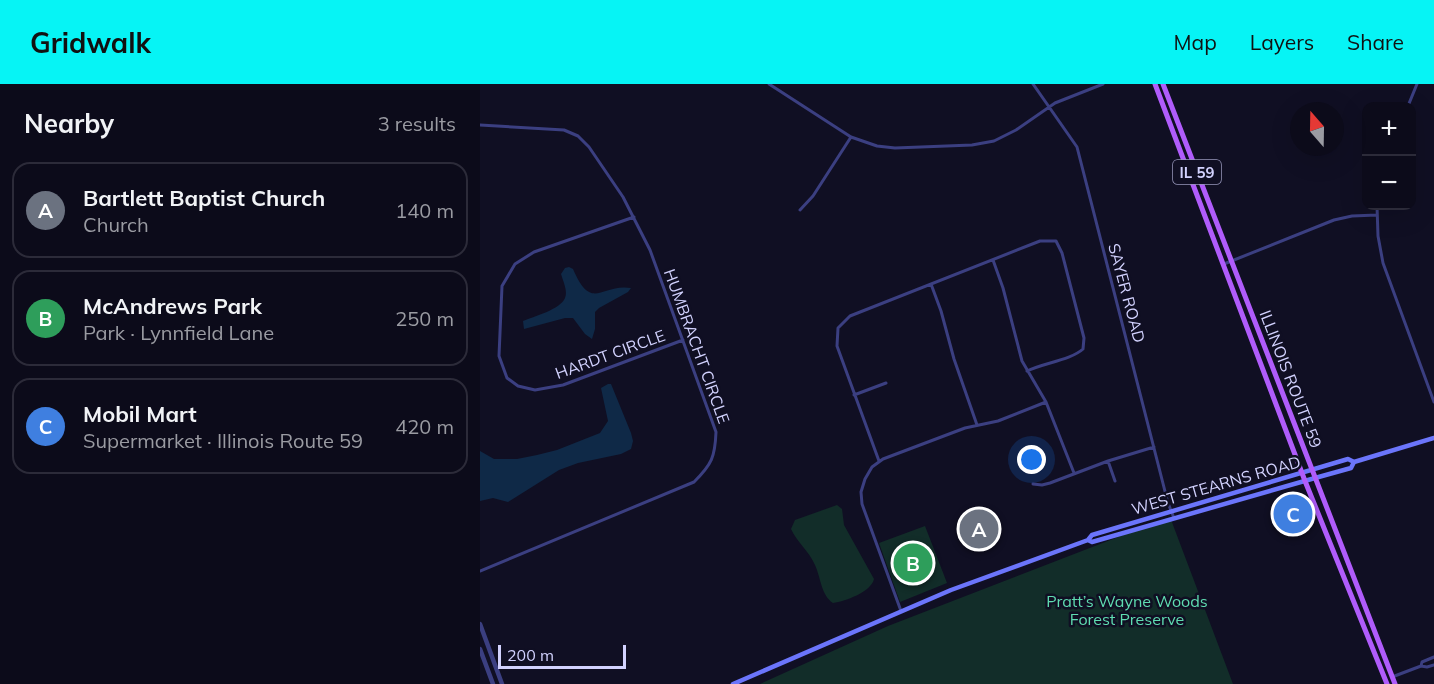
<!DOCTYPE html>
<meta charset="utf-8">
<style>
body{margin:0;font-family:Mulish,sans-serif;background:#151423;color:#f1f3f6}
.controls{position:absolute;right:18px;top:18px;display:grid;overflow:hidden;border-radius:12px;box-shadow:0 6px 24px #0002}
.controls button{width:54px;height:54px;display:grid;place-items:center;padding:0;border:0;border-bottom:2px solid #2c2b39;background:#0c0b1a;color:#f1f3f6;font:30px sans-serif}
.compass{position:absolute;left:810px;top:18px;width:54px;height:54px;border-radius:50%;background:#0c0b1a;box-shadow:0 6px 24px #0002;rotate:340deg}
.scale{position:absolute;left:18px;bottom:15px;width:128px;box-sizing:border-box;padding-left:6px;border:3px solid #d2d2fe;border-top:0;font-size:16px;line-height:21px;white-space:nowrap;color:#d2d2fe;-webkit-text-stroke:4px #100f23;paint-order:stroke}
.you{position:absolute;left:552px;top:376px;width:21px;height:21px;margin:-15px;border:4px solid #fff;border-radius:50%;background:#1a73e8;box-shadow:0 0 0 9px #1a73e833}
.badge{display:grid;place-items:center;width:39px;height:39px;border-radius:50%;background:#06f4f5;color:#fff;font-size:20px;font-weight:700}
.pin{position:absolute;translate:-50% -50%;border:3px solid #fff;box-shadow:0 2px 6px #0006}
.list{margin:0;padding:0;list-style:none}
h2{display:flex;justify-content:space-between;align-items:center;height:78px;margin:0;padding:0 24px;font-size:26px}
h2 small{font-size:20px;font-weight:400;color:#9a9ba2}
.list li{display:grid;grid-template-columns:39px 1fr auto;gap:18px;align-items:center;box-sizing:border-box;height:96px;margin:0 12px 12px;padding:0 12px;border:2px solid #2c2b39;border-radius:18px}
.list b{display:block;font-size:22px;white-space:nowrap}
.list p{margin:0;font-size:20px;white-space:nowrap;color:#9a9ba2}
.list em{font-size:20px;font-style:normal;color:#9a9ba2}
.map{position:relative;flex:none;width:954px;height:600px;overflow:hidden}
header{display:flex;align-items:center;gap:36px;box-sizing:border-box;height:84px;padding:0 30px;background:#06f4f5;color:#111}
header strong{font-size:28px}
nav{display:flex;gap:33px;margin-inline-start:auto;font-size:21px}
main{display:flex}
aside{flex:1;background:#0c0b1a}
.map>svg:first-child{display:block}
.green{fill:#122d29}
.water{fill:#0f2947}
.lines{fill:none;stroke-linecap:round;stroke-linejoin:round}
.minor{stroke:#3b3f81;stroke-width:3}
.tertiary{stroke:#3b3f81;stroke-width:4.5}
.secondary{stroke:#6b75fb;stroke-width:4.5}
.primary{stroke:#b05cfb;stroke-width:5}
.labels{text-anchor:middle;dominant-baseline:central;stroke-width:5;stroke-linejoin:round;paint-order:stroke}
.shield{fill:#100f23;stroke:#9898bc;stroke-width:1.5}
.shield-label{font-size:15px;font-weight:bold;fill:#d2d2fe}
.street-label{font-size:16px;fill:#d2d2fe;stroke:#100f23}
.park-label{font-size:16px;fill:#5fdcb1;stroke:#100f23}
</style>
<header>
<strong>Gridwalk</strong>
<nav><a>Map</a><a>Layers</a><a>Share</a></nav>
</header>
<main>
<aside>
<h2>Nearby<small>3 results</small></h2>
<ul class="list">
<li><span class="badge" style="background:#6b7280">A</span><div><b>Bartlett Baptist Church</b><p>Church</p></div><em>140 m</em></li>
<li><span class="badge" style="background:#2e9e5b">B</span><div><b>McAndrews Park</b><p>Park · Lynnfield Lane</p></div><em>250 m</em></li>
<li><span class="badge" style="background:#3f7fe0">C</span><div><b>Mobil Mart</b><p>Supermarket · Illinois Route 59</p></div><em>420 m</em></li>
</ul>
</aside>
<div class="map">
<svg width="954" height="600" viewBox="0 0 954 600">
<rect width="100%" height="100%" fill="#100f23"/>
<path class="green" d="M357,421L362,425L364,441L394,495C391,508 366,517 353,519C341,511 341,494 335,481C329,467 317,458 311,445L315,436Z
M690,433L753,600H280L408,542Z
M445,442L467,499L420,518L399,459Z"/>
<path class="water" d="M89,183L93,185C112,229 121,199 151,204L148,208L119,224L115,228V245L112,255L105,250L93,234H85L44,245L43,237C53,233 81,225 85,214C88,207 83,197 81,190L85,184Z
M128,300H131L151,349L153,357L151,365L141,370L98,379L79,386L28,418L13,414L0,417V367L14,375H37L57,371L77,366L120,349L128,337L121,304Z"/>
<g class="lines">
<path class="minor" d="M289,0L371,53L397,62L415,64L492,61L514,57L536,46L575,19L623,0
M553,0L597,63L688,419L694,434
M928,22L937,0
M0,41L84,46L98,52L109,63L143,113L170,166L236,348C235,373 232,380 214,398L0,487
M897,122L898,152L903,179L954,318
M320,126L333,112L371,53
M154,133L54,168L35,180L22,202L19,272L27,294L38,302L55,306L83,301L203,256
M513,176L523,204L542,277L566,318L594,389
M744,180L854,136L872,132L897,131
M451,200L461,227L474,275L497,341
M374,311L406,299
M399,377L357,262L358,244L370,232L560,157H576L582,169L604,254L603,265C591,276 563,279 547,287
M628,377L635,397
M553,400L562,401L570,399L628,377L674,363
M421,527L382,420L381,408L385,395L392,383L403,375L485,344L518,337L566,318
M941,582L942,578L954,573
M912,593L941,582L947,583L954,581"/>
<path class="tertiary" d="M0,540L22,600
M0,565L13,600"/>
<path class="secondary" d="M608,456L612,458L835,394L871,384L874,378L954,354
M253,600L471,506L608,456L612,451L868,375L874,378"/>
<path class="primary" d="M675,0L825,397L907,600
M683,0L915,600"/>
</g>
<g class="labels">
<rect class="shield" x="693" y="76" width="48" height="24" rx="4.5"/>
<g class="shield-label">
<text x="717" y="88">IL 59</text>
</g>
<g class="street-label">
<text transform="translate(647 209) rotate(75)">SAYER ROAD</text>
<text transform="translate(217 262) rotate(70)">HUMBRACHT CIRCLE</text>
<text transform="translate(130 270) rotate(-20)">HARDT CIRCLE</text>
<text transform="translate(811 295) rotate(69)">ILLINOIS ROUTE 59</text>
<text transform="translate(736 401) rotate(-16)">WEST STEARNS ROAD</text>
</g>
<g class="park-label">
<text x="647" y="517">Pratt’s Wayne Woods<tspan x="647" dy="18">Forest Preserve</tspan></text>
</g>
</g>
</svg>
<div class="controls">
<button>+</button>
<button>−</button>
</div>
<svg class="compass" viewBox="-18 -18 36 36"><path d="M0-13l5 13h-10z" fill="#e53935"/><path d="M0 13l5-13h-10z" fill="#9a9ba2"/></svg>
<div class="scale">200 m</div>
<div class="you"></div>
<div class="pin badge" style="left:499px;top:445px;background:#6b7280">A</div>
<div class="pin badge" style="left:433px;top:479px;background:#2e9e5b">B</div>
<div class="pin badge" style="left:813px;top:430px;background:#3f7fe0">C</div>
</div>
</main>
